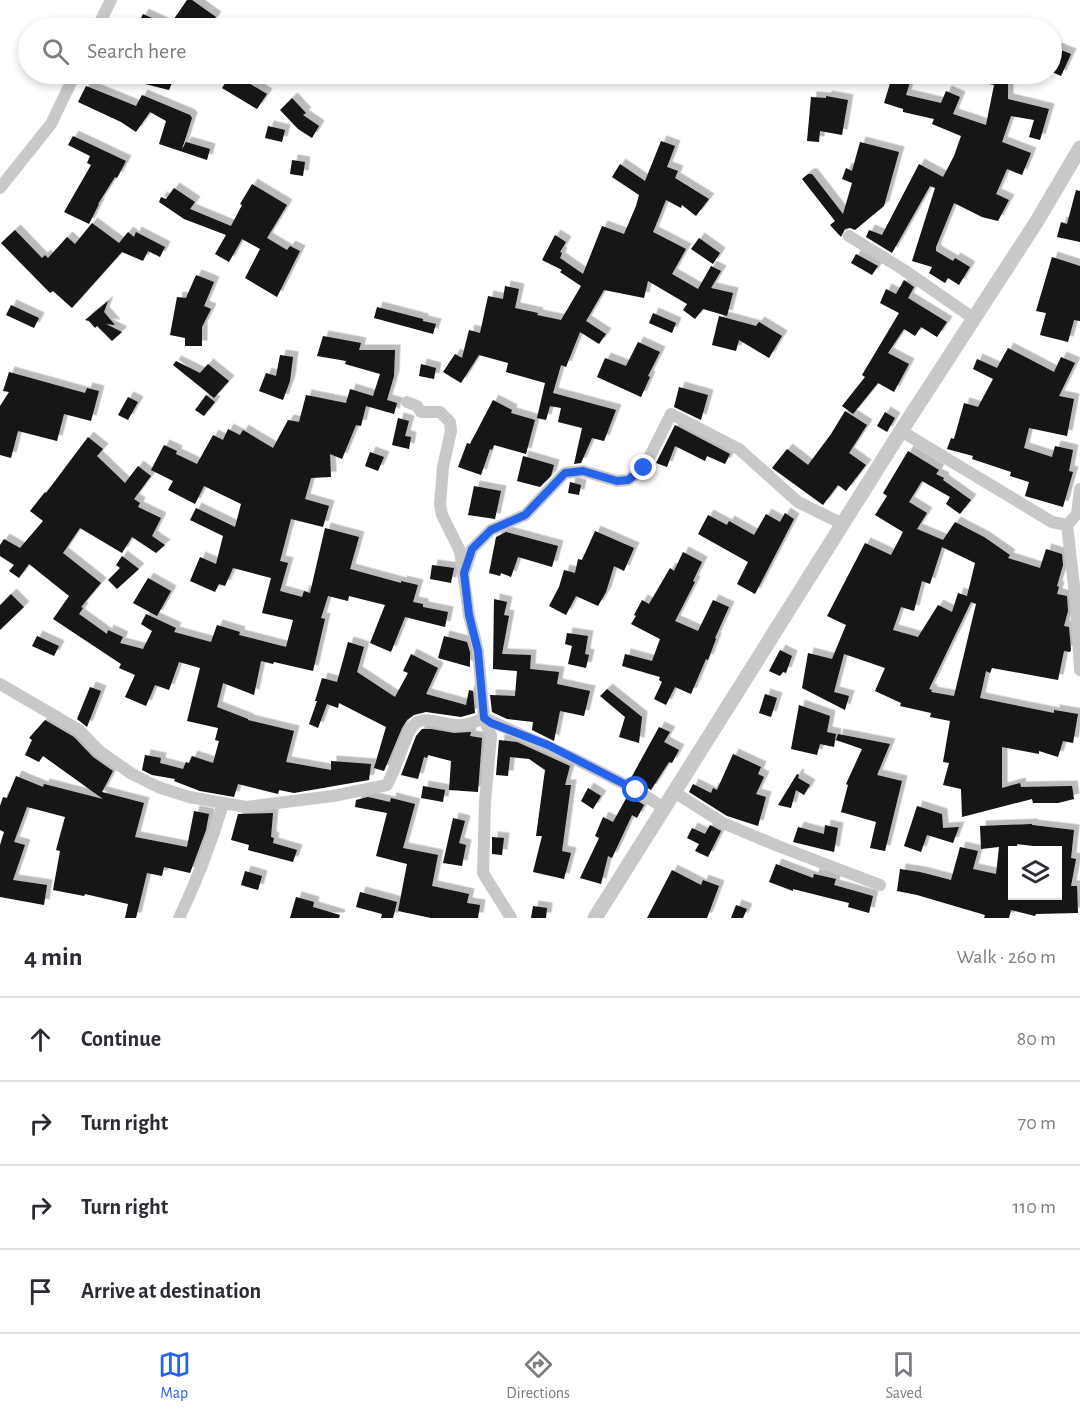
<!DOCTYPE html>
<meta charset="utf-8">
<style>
body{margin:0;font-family:"Alegreya Sans",sans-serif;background:#f7f7f7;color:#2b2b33}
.controls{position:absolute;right:18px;bottom:18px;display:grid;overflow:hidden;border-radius:0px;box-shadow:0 3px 9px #0003}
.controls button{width:54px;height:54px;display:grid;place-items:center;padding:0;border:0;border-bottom:2px solid #e1e1e2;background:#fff;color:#2b2b33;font:30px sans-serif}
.stop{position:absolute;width:18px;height:18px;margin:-14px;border:4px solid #2563eb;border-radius:50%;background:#fff}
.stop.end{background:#2563eb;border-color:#fff;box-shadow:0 2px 6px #0008}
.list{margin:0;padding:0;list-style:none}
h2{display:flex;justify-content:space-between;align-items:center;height:78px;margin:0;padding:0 24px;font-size:26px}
h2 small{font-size:20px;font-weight:400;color:#7c7c81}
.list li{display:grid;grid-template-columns:39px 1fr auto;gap:18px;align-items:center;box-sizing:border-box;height:84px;padding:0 24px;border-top:2px solid #e1e1e2}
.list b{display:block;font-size:22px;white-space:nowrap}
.list em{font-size:20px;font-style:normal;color:#7c7c81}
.icon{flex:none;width:33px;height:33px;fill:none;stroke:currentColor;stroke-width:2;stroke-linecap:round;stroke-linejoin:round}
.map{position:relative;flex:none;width:1080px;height:918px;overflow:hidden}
.search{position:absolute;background:#fff;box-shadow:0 3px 9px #0003;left:18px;right:18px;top:18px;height:66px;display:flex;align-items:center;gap:15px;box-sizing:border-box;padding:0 21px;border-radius:33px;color:#7c7c81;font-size:22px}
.sheet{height:414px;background:#fff}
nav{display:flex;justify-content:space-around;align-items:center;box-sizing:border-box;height:84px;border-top:2px solid #e1e1e2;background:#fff;font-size:16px;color:#7c7c81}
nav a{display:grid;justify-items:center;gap:3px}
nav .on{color:#2563eb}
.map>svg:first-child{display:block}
.building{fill:#121212;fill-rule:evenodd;filter:url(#shadow)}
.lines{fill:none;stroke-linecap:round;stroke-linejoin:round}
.minor{stroke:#c8c8c8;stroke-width:12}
.tertiary{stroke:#c8c8c8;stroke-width:15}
.route{stroke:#2563eb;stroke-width:8}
</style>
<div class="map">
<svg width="1080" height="918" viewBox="0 0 1080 918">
<defs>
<filter id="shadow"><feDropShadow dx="5.5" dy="-5.5" stdDeviation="0" flood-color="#0004"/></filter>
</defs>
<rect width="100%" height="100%" fill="#fff"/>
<path class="building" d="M187,0H192L216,17L208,28H136L143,14L169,26Z
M1056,48L1071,54L1061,76L1052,72V58Z
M148,74H176L169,90L145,84Z
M231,74H254L247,82L267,94L257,109L222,88Z
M965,74H1008V99L1049,109L1040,140L1029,137L1034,120L1011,116L1002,142L1031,153L1022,175L1007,169L996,194L1009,200L998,221L982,217L954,203L936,247V251L953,261L955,258L970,267L959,285L948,278L945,283L929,273L932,267L912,261L935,188L930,186L892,253L866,237L869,230L882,235L919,164L943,177L954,156L961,136L932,124L934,119L903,112V109L884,103L892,77L910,82L906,95L941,103L946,91L960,97L953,114L986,125L994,85L964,79Z
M86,86L136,106L142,95L190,115L192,118L182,149L186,142L210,149L207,160L159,144L166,121L150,112L136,132L121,122L78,102Z
M826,96L848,100L842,135L820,131L819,142L807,141L811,97L826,98Z
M292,98L306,113L303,115L319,126L312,138L298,129L280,110Z
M268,126L285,130L282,142L265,138Z
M73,136L126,161L117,178L115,177L98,204H99L89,224L64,212L91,165L87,163L90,156L68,145Z
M661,141L675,146L667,167L678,171L675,178L709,199L696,216L682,205L681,208L666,200L653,232L686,249L672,274L698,289L711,266L721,271L711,288L733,293L727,316L703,309L695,319L683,310L687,304L648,281L644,298L604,290L586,321L606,334L599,344L580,332L566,367L561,365L553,393L616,410L604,441L592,438L581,463L574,464L582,428L558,422L561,408L550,406L546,420L537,418L545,383L506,372L508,363L479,355L461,383L443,372L455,354L462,358L469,330L480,333L488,296L503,299L505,286L519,289L515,308L538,313L537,315L561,320L581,286L560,272L562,270L542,260L555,235L566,242L560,252L562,253L560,258L583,274L602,226L624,234L636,206L639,195L612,177L620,164L645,181Z
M860,142L899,152L884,206L855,230L850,228L845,229L841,237L830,225L835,221L802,179L808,174H812L843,214L852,183L842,179L846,168L852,171Z
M292,160L305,162L303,176L290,174Z
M252,184L287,205L267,238L287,250L290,246L300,251L277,297L245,278L260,249L242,239L229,262L215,254L226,235L184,219L159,202L161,197L166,199L174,188L195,202L190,209L231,226L242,205L240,204Z
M1076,190L1080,191V242L1057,237L1061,222L1067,224Z
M92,223L119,243L128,232L134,237L136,232L165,247L160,257L148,251L143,261L122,252L72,308L53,291L50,293L1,243L15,230L42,258L45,255L48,258L67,237L75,244Z
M699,238L720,253L713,264L691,249Z
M856,254L878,266L872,275L851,263Z
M1052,257L1080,266V321L1074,320L1068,342L1040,335L1046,313L1036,311Z
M196,275L214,282L204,306L211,309L202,327V346H185V338L170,335L177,297L186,298Z
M904,280L914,287L908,298L947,322L937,337L921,327L915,336L904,329L888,353L909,364L894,392L878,383L853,414L842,406L865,377L862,375L899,313L880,303L886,289L896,294Z
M108,301L104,312L115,325L106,324L122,332L112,341L97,326L95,328L89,321L85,320Z
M11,305L39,318L34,328L6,315Z
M377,307L423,319V321L436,324L433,334L374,318Z
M653,313L676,323L672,333L649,323Z
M719,316L756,326L759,322L782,336L769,358L739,340L736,351L712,345Z
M323,336L361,343L359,350H395L394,376L387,400L397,403L394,414L366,406L361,426L356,425L342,459L330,454L331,477L311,478L305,499L329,506L323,527L291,519L280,561L288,563L280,591L302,597L304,591L310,593L325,528L359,537L350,569L401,583V581L418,585L413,602L423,604V607L448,612L445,627L405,617L391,652L370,643L385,605L349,596L348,601L328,596L321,618L325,619L313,671L274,662L273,664L261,661L254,695L223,683L217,707L248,719V720L294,731L286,762L331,770V761L371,764L369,780L294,793L279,790L278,794L238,784L234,797L200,791L174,781L175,779L152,775L142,770L145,755L161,758L160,763L183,769L186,762L189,763L192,756L213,763L219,741L215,740L218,728L187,721L200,668L179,662L169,690L155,685L146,706L125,697L135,675L119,668L121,664L53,619L69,596L29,564L19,578L9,571L14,565L0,556V545L4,539L20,548L43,521L30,511L45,492L46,493L88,437L103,449L97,456L125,483L138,466L151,476L134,499L140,503L138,507L161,518L152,536L165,545L156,553L132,537L122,553L80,528L63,553L101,583L81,607L83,608L79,614L107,634L108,630L123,637L120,643L143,649L152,631L141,624L146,614L176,628L174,632L211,642L217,625L240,632L239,635L286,647L293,620L262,613L271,578L233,568L225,586L219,584L215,592L190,581L200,557L216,564L223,536L190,520L196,508L235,527L241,504L204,486L195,504L168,490L173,481L151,470L164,445L177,451L176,454L197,464L213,435L223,440L228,429L240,435L243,430L273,448L288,420L299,422L306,395L346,403L350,389L373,396L380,374L345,364L346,361L317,356Z
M638,342L660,352L648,376L650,377L641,397L597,377L605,358L626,366Z
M1008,348L1054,372L1061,357L1075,363L1059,396L1074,399L1067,436L1029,428L1024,448L1052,457L1055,446L1073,450L1069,471L1073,472L1063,507L1025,496L1029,482L1010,476L1011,472L972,459L973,456L947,449L951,438L954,439L964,403L978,407L993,379L973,369L977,359L997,368Z
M280,355L293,357L290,381L283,400L259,391L266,373L276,376Z
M176,361L200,373L208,364L229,381L214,398L173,365Z
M421,364L436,368L434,379L419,376Z
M9,372L85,393L87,388L99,391L91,421L64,414L57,441L18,431L11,458L0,455V406L9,392L3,391Z
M679,387L708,395L701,420L674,407Z
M206,395L215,402L204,416L195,410Z
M128,397L138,402L128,420L118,415Z
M493,400L512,410L511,413L535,420L526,454L494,445L492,450L490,449L481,475L458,467L467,443L470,444Z
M845,411L867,425L849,453L866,465L846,491L838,485L823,505L772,468L787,449L808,465L831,434Z
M885,412L895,418L887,432L877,426Z
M398,418L409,421L405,436L411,437L409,449L392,445Z
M675,425L730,454L725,464L707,456L705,461L675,446L667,467L656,463Z
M908,451L939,470L936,474L944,478L943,480L971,500L960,514L946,504L950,497L922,481L909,502L927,513L917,529L943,540L955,522L984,537L1010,555L1008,558L1040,568L1046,549L1062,554L1063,565L1057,586L1059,587L1057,594L1067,596L1068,611L1064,626L1069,627L1071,650L1070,652L1064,651L1058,680L992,668L990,673L986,671L980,698L1054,713V710L1078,714L1073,743L1063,741L1058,757L1039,751V754L1002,747V788L1020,783L1021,787L1072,786L1074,799L1058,803H1033L1032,799L962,817L961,789L943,785L949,763L943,762L950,721L930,717L931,713L900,706L901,703L875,691L885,668L844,654L834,692L849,696L845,710L802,688L808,653L832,659L846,625L827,616L865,543L891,555L903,532L875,515L887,496L883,493ZM942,547L975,563L967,596L958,593L952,612L938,605L918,637L893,630L901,607L914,611L922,581L930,584ZM971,602L976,604L954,696L931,692L932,690L929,689Z
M370,452L384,457L378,471L365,466Z
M523,456L554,465L551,476L540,487L517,481Z
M570,482L581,485L579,495L568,493Z
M474,486L501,491L495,519L468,515Z
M785,513L794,519L755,594L737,584L748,562L698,534L708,515L727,525L729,521L754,535L766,514L780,522Z
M595,531L634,548L624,571L614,566L606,592L598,606L576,596L566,615L549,606L559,587L564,570L575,573L578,559L582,560Z
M506,532L558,546L552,567L518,557L511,577L501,573L500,576L489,573L496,537Z
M683,552L702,562L693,581L695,582L675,621L698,631L713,600L729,607L715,638L716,639L708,660L706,659L691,694L675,687L666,705L654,699L662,682L659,680L660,677L622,666L625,654L652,661L660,639L631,624L636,616L634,615L642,600L649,604L670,568L674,571Z
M122,556L139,569L117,589L108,580L120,568L116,565Z
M432,565L454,568L451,583L430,579Z
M148,578L171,591L157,616L133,603Z
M11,594L24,607L0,630V605Z
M494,599L507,602L504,615L509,616L502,654L531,655L530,669L559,672L557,684L590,691L584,716L560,711L554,741L532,730L533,722L507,719L492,712L490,695L515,696L517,671L493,669Z
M567,633L588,636L585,654L589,655L586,668L568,664L572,646L565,644Z
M37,636L59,646L54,656L32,646Z
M444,636L467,642L470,652V667L438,658Z
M348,642L364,647L357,672L395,697L408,673L403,671L411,654L438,668L426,694L466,705L469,690L473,691L475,713L461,717L426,712L414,715L407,720L402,728L384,771L374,768L386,727L339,703L338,708L327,704L318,728L309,724L317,701H315L322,678L337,682Z
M780,650L792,656L786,673L783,672L780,676L769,671Z
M90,687L101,691L87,727L77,719Z
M607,689L642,717L639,743L619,737L625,717L600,696Z
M765,694L777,698L771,717L759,713Z
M799,705L830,716L827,732L836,734L834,747L820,744L817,755L791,749Z
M45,720L74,737L93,757L113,771L102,792L144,803L135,837L187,847L194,811L209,814L206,830L190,873L164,867L162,876L147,873L136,918H125L128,904L85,894L84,896L53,890L60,851L56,850L65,817L27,807L14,842L25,845L13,880L47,885L44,905L0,897V845L4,832L0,830V806L3,797L7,798L16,776L43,787L44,784L103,799L43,756L39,762L25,755L32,740L29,738Z
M659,727L670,732L664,742L679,750L672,763L669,762L651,790L631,778Z
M422,729H431L454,733L471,732L470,736L482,738L478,792L449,790L451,761L428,755L427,758L424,757L418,779L401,775L416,736Z
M838,734L890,744L877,775L902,781L885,851L870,848L876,822L841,812L848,785L846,784L862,749L836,740Z
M499,740L517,742L570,766L565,785H571L562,851L571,853L564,879L533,872L542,836H536L545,770L529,759L510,757L508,776L496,775Z
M733,754L761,767L758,774L764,777L756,794L766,797L758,826L727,816L689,792L693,784L711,793L713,788L717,790Z
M797,774L799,775L798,778L810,785L804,795L796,790L791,808L778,805Z
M423,786L445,790L443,802L421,798Z
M588,788L601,796L593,809L581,801Z
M628,795L644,805L637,818L632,815L612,858L608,856L601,884L580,878L599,838L595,836L603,817L613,822Z
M368,797L390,802L391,798L415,804L403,848L438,855L432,886L469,894L467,903L480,905L478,918H431L398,911L407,864L376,856L387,813L355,807L356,800Z
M917,806L942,814L943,828L959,827L953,843L927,835L921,852L904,846Z
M273,813L271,837L274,838L273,843L297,850L293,862L248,850L249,845L231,840L238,814Z
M453,818L465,821L459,843L466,845L462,866L443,863Z
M1032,824V825L1074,830L1071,858L1076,859L1071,886H1077L1078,913L1036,914L1035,916L1011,910L1009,918H984L985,915L917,895L897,891L900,869L920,872L951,880L960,847L978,851L973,869L996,874L999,847L981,849L980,826ZM1017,844L1058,849V896H1012V850H1017Z
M710,825L721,831L708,857L695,851L699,844L687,838L692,828L705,834Z
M825,825L838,828L834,852L793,842L798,827L824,834Z
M492,837L504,838L502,855L492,854Z
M776,864L813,878L814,874L836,879L834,885L873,896L869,913L848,907L849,903L793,889V891L769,882Z
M672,870L701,885L703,880L719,886L707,918H647Z
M245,871L262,876L258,890L241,885Z
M360,892L397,902L393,918H381L382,914L356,907Z
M296,897L314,902L313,907L340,915L339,918H290Z
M736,905L747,909L743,918H731Z
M533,906L547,908L546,918H531Z"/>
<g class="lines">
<path class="minor" d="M97,28L111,0
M0,188L51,124L75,74
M849,236L904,270L973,318
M407,402L417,406L421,412H440L450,422L451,431L443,467L440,504L442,515L460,551L469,615L478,651L484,718L577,760L636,790L664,808
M901,431L1052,522L1067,525L1077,514L1080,489
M1067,525L1076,603L1080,670
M465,571L472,549L491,530L525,515L565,473L583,471L617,481L628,480L644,468L671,414L739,449L798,502L843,524
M0,684L79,730L99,751L132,774L158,787L189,797L246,807L333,796L387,785C396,768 401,749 409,732C419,709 443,727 461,725C468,725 477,721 484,718L491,736L485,802L483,873L511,918
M674,792L723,823L778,846L880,885
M179,918C197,881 211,844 223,804"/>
<path class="tertiary" d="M595,918L901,431L1037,221L1080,148"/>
</g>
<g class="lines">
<path class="route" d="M636,790L548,745L491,723L484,718L478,651L469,615L464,573L472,549L491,530L525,515L565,473L583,471L617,481L628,480L644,468"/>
</g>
</svg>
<div class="controls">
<button><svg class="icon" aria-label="layers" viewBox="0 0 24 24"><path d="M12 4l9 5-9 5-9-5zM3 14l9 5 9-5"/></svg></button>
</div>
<div class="stop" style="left:636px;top:790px"></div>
<div class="stop end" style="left:644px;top:468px"></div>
<div class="search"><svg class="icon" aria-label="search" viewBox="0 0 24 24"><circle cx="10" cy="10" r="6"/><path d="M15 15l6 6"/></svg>Search here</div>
</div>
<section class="sheet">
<h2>4 min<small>Walk · 260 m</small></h2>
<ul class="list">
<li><svg class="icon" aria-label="ahead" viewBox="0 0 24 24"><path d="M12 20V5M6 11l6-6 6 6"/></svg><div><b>Continue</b></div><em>80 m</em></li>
<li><svg class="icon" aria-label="right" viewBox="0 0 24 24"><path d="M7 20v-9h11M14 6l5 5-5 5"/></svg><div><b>Turn right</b></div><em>70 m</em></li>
<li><svg class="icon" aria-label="right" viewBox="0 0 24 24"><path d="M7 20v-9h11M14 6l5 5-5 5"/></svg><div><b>Turn right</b></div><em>110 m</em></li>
<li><svg class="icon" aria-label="arrive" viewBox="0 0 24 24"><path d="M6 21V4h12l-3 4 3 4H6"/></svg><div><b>Arrive at destination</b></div></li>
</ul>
</section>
<nav>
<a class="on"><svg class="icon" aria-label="map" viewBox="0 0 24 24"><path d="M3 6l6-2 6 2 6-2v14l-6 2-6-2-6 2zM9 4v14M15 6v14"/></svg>Map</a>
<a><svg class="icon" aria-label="directions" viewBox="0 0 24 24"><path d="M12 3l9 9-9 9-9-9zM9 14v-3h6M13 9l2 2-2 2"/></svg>Directions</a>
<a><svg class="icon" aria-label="saved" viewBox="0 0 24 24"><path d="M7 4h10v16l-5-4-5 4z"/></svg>Saved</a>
</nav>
